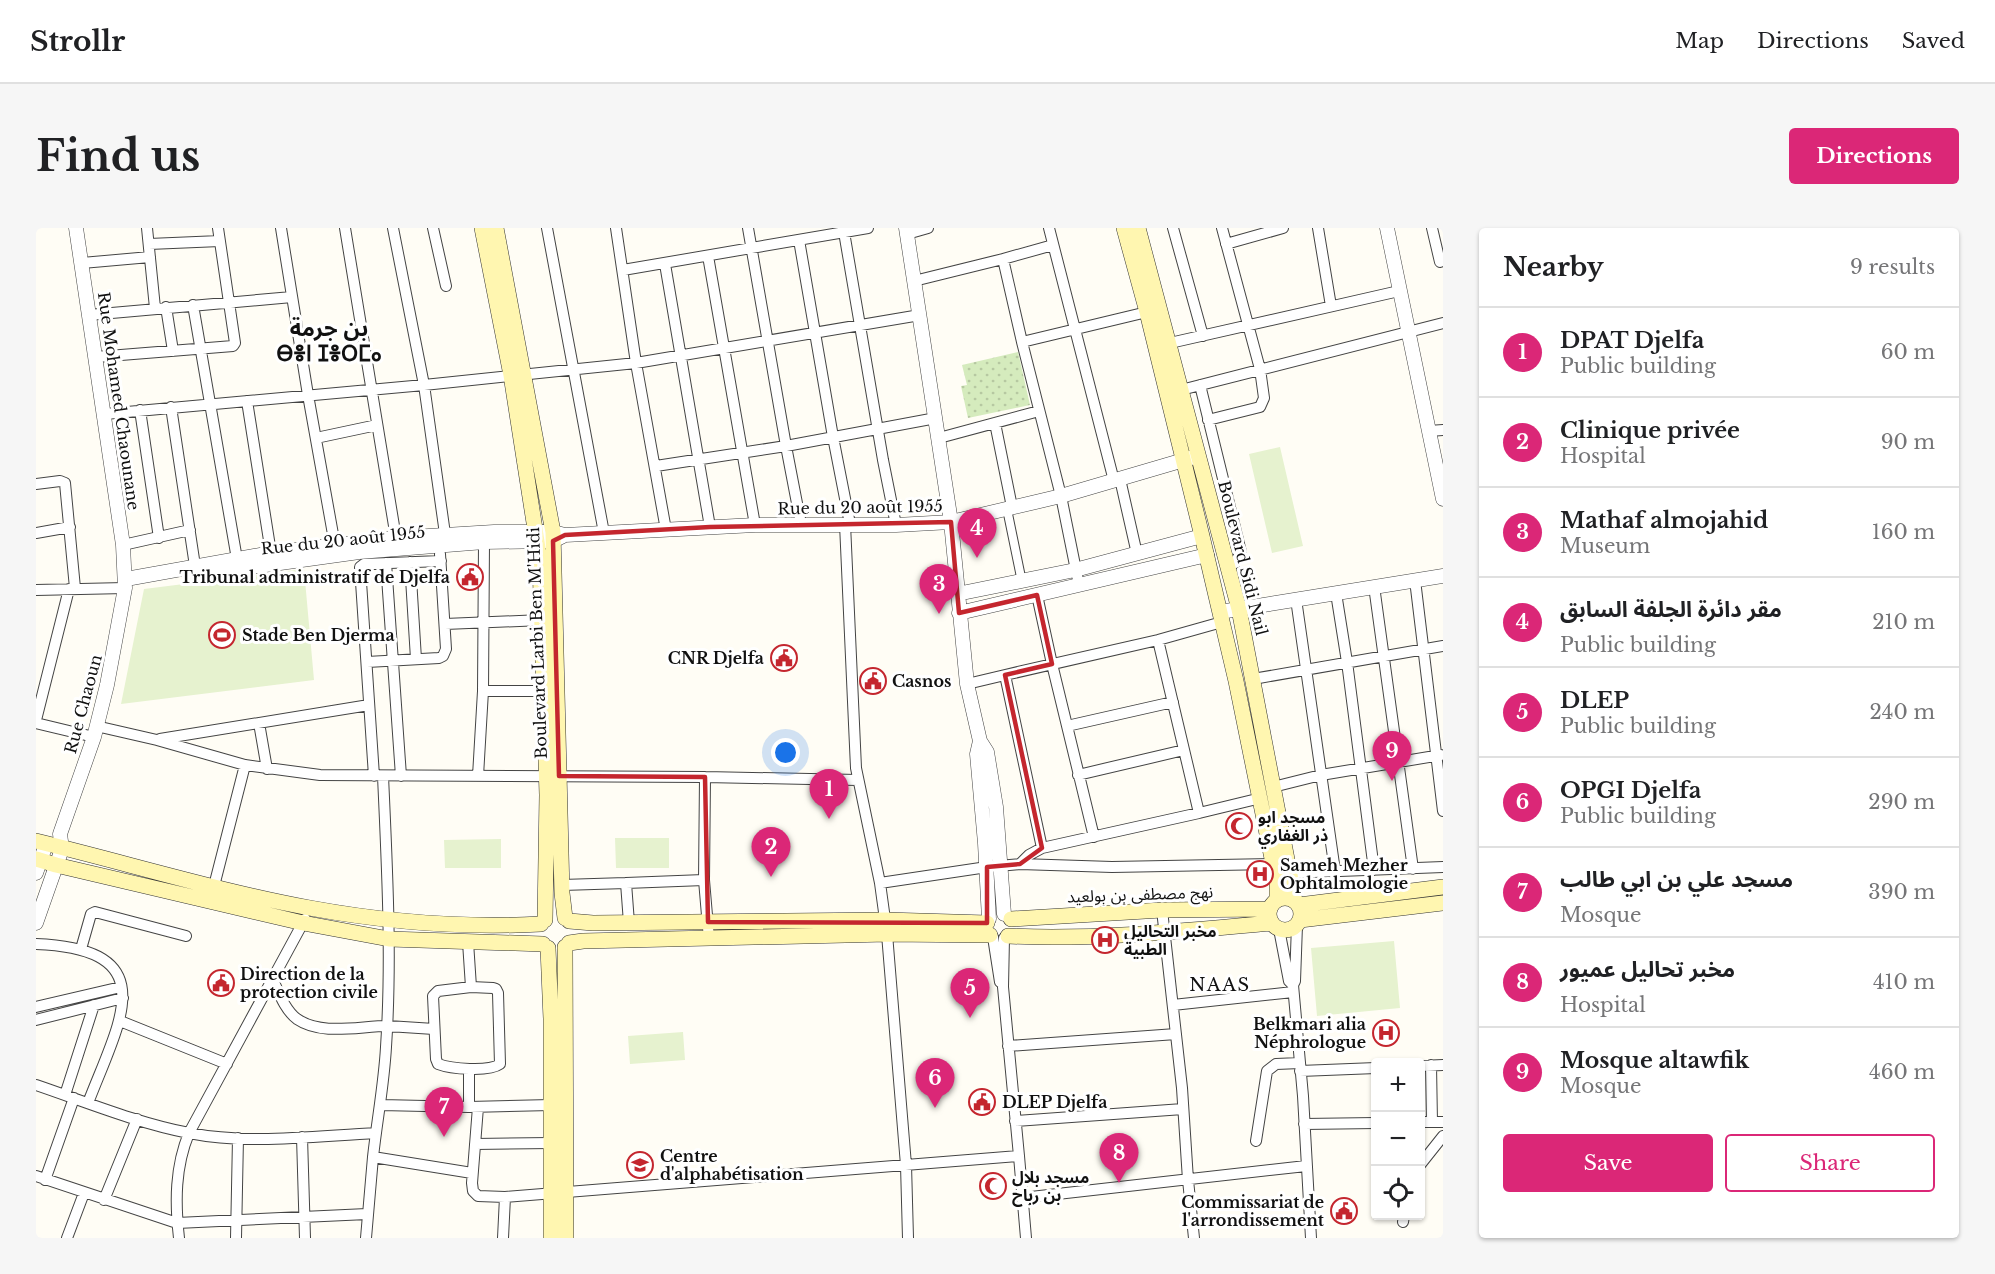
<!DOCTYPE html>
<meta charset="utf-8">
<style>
body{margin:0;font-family:"Libre Baskerville","Noto Sans Arabic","Noto Sans Tifinagh",serif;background:#f6f6f6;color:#202124}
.controls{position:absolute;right:18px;bottom:18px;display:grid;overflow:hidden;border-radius:6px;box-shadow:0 2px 4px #0004}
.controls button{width:54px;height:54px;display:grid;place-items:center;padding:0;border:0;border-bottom:2px solid #e0e0e0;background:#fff;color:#202124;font:30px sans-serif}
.you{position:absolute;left:750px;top:525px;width:21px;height:21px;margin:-15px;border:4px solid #fff;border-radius:50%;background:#1a73e8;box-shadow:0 0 0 9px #1a73e833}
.badge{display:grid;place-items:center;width:39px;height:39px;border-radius:50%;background:#db2777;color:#fff;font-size:20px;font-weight:700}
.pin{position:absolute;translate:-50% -50px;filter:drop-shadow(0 2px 3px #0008)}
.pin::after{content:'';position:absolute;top:32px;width:21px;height:18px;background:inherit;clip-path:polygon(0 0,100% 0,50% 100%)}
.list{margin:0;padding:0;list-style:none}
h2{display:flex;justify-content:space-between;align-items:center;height:78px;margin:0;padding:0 24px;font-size:26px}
h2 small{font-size:20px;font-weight:400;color:#757577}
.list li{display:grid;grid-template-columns:39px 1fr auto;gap:18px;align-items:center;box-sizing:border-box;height:90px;padding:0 24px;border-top:2px solid #e0e0e0}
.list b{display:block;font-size:22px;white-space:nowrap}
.list p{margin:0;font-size:20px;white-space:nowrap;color:#757577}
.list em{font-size:20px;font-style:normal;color:#757577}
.actions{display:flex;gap:12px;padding:18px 24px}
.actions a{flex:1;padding:14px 0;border:2px solid #db2777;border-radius:6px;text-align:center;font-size:21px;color:#db2777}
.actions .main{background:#db2777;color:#fff}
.icon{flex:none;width:33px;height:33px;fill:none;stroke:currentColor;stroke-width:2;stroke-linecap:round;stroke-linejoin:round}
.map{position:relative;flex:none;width:1407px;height:1010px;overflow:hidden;border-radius:6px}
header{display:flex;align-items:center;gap:36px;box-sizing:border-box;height:84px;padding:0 30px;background:#fff;border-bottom:2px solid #e0e0e0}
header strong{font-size:28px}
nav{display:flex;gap:33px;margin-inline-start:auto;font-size:21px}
.intro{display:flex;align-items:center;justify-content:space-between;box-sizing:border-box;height:144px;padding:0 36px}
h1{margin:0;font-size:42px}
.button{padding:15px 27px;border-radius:6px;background:#db2777;color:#fff;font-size:21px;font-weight:700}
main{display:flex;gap:36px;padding:0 36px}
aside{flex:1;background:#fff;border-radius:6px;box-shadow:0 2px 4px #0004}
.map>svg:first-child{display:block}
.park{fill:url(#park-dots)}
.pitch{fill:#e6f2cf}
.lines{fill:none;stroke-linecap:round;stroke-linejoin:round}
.pedestrian-casing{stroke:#444;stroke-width:10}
.minor-casing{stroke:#444;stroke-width:12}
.tertiary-casing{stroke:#444;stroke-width:15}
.secondary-casing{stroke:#333;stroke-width:16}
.pedestrian{stroke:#fff;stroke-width:8}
.minor{stroke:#fff;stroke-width:10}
.tertiary{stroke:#fff;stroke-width:14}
.secondary{stroke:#fff6b0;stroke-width:15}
.marked{fill:none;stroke:#c4262e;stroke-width:4.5;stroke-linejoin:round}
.labels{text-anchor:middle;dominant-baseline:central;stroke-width:6;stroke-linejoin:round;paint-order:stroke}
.street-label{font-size:16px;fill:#111;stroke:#fff}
.poi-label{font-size:16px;font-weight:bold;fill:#111;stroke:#fff;text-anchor:start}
.neighbourhood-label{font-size:18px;letter-spacing:1.5px;fill:#111;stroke:#fff}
.district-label{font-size:22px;font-weight:bold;fill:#111;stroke:#fff}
</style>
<header>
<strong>Strollr</strong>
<nav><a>Map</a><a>Directions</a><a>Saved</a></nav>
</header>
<div class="intro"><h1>Find us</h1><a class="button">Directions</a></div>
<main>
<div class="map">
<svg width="1407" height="1010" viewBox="0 0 1407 1010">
<defs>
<pattern id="park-dots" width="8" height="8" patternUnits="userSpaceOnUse" patternTransform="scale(1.5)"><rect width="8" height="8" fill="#d5ebbd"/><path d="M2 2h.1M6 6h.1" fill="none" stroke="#b6c8a1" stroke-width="1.8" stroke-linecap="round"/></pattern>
</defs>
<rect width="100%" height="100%" fill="#fffdf5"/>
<path class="park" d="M982,124L994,177L932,190L925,158L931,157L926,137Z"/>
<path class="pitch" d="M1244,219L1267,318L1236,325L1213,226Z
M268,341L278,452L85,476L108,361Z
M579,610H633V640H580Z
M465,611V640H409L408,612Z
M1358,713L1364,780L1281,788L1275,720Z
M647,804L649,832L594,836L592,808Z"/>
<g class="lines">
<defs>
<path id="pedestrian" d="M971,281L986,354"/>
<path id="minor" d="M111,0L119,80
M245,0L272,167L300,323
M309,0L360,310
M357,0L388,157L410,313
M397,0L410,58
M511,0L568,305
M580,0L600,135L630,302
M712,0L750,218L765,296
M1013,0L1078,253
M1137,0L1167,108
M1282,0L1295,78
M1396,0L1404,34
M808,4L847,232L860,297
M871,6L892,0
M763,12L797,209L814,296
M113,16L184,13
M1190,16L1247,0
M672,28L719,297
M967,31L1017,17
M46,35L114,29
M629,36L674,299
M587,42L832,0
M878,53L967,31L986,114L1025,268L1043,357
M157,77L202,337
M130,79L137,123
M53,87L256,69
M986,114L1111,84
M1134,115L1363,63
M60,129L197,118L199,115L182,0
M1164,157L1205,324L1199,335L1193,338
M1145,162L1407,95
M211,173L235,325
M135,179L159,338
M104,182L123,310
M69,186L388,157L600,135L884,87
M1172,192L1224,179L1228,170L1224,141L1186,0
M959,195L976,279
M1393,203L1407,202
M280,210L341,197
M903,210L1003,183
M620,238L750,218L900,190
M1084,251L1101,326
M0,256L24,253L29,255L39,360
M809,296L820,540L844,655L851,706L870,937L872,1010
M0,305L34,299
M87,317L154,302
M374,334L380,431
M350,335L365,548
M1379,352L1407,583
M1338,358L1377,641
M0,362L89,360
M1300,365L1311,434L1338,642
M1001,367L1016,436L1058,609
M1260,371L1299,643
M409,396L506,392
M331,434L403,430L407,428L410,421L404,326
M969,447L1122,412L1186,394
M1217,451L1407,418
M931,456L969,447L1006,620
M447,463H507
M0,492L33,361
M0,495L58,509
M223,495L231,541
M60,498L121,512L209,537L284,547L669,549L822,552
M1031,498L1137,474
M124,511L333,477
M1042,547L1148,522
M338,548L324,339L328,336L405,333
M442,548L447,463L448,314
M669,549L668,652L673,711
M1237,559L1285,547L1405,527
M1163,585L1225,570
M984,636L993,627L1006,620L1163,585L1122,412
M1252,645L1407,639
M844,655L951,639L984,636L1076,639L1237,636
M526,657L590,655
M178,658L209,537
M1126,682L1146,860L1152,952L1158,1010
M593,695L590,655L668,652
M1261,697L1259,753L1257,757L1267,868L1275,1010
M1243,701L1253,753L1257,757
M957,709L964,754
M432,714L435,759L402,763L397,768L400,831L402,836C415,841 453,844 464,836L462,765L460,761L457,760L435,759
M0,716C130,721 83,794 52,875
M45,721L55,686L59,684L150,708
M237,752C243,765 249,782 261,791C286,808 323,798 352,798C367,799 383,800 398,801
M1137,777L1257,764
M0,779L85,759
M0,792L87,770
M84,793L191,836
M972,818L1140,806
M1395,837L1396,894
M1384,838L1407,837
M1264,843L1340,840
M0,857C50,874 101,895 153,905C213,917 279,908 340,905
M29,867L58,777
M345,877L433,879L515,877
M433,879V841
M442,879L436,955L437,963L442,968L469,969L983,928L967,759L968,710
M979,893L1147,881
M1384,894H1407
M1268,896L1340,895
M266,909L269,1010
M1220,913L1231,843L1240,836L1264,835
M439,916L515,915
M983,928L990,1010
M337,929C341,892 348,856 350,819C356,729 351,638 347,548
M1384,937L1407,908
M0,948L141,995L331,986
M9,952L38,870
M986,970L1270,938
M68,972L101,891
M1367,994L1368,988
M31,1010L48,965
M143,1010C139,974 139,939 153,905L269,691
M200,1010L202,910
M330,1010L337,929L436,945
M467,1010L469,969"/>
<path id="tertiary" d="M870,0L915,294L931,456L944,513L951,524L960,579L968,686
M1351,0L1407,271
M180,344L323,324L448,314L517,313L527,308
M90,351L235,325L360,310L458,304H517L529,307L719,297H860L915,294L1025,268L1158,229
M921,366L1039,342L1166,308
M1184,384L1407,348
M923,385L1171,327
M944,513L941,526L949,615L953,691
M0,645L8,622
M0,695L26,621L24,606L58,509L71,457L89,360L87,317L40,0"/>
<path id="secondary" d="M446,0L475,147L504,333L511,567L509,692
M460,0L517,304L526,665L529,690
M1088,0L1111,84L1166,308L1200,453L1241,655V672
M1102,0L1203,381L1259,673
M0,613C91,635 182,663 274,680C350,694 429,700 505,696
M0,631L20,637L267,695L353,711L507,716
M1233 686a16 16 0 1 1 32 0a16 16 0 1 1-32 0Z
M1263,677L1407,659
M975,691L1126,682L1234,681
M1264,692L1407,675
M533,693L557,695L850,692L951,695
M972,708C1059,712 1149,703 1236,695
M533,715L547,713L851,706L954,707
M529,719L530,1010
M512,720L515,791V1010"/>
</defs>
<use href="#pedestrian" class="pedestrian-casing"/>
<use href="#minor" class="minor-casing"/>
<use href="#tertiary" class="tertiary-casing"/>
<use href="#secondary" class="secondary-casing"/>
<use href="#pedestrian" class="pedestrian"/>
<use href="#minor" class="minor"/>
<use href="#tertiary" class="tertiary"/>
<use href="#secondary" class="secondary"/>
</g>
<path class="marked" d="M915,294L923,385L1001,367L1016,436L969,447L1006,620L984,636L951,639V695L672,694L669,549L523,548L517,313L529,307L674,299Z"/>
<defs>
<symbol id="civic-ring" viewBox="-11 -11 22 22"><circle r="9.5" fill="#fff" stroke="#c4262e" stroke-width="1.5"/><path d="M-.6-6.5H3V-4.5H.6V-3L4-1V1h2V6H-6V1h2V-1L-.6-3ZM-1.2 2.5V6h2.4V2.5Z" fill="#c4262e"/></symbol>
<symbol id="stadium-ring" viewBox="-11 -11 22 22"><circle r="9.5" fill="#fff" stroke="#c4262e" stroke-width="1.5"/><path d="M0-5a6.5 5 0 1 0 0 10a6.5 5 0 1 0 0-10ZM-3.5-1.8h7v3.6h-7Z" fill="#c4262e"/></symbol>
<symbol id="mosque-ring" viewBox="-11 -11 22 22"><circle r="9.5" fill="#fff" stroke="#c4262e" stroke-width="1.5"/><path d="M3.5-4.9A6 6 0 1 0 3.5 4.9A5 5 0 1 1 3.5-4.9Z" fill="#c4262e"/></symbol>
<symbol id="hospital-ring" viewBox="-11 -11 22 22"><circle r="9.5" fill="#fff" stroke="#c4262e" stroke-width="1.5"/><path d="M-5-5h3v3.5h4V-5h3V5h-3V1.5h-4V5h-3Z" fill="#c4262e"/></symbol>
<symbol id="university-ring" viewBox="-11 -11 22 22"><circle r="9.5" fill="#fff" stroke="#c4262e" stroke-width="1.5"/><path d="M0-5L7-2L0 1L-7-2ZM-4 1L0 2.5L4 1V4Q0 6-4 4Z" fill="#c4262e"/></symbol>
</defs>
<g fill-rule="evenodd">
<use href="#civic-ring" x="419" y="334" width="30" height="30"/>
<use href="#stadium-ring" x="171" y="392" width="30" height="30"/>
<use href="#civic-ring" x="733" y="415" width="30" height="30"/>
<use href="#civic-ring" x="822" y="438" width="30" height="30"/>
<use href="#mosque-ring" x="1188" y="583" width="30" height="30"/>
<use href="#hospital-ring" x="1209" y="631" width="30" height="30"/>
<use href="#hospital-ring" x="1054" y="697" width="30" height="30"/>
<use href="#civic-ring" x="170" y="740" width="30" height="30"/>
<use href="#hospital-ring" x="1335" y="790" width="30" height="30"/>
<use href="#civic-ring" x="931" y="859" width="30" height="30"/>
<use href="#university-ring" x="589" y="922" width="30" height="30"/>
<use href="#mosque-ring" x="942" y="943" width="30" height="30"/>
<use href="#civic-ring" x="1293" y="968" width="30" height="30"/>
</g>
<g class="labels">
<g class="street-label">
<text transform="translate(83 173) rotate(82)">Rue Mohamed Chaounane</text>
<text transform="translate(824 279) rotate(-1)">Rue du 20 août 1955</text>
<text transform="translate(307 312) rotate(-6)">Rue du 20 août 1955</text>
<text transform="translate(1207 330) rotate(76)">Boulevard Sidi Nail</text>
<text transform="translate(501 415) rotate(-92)">Boulevard Larbi Ben M'Hidi</text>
<text transform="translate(47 476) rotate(-75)">Rue Chaoun</text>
<text transform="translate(1104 666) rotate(-2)">نهج مصطفى بن بولعيد</text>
</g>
<g class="poi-label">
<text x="414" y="349" text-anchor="end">Tribunal administratif de Djelfa</text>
<text x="206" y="407">Stade Ben Djerma</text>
<text x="728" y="430" text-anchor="end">CNR Djelfa</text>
<text x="856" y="453">Casnos</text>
<text x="1222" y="589">مسجد ابو<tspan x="1222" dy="18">ذر الغفاري</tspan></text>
<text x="1244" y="637">Sameh Mezher<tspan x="1244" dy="18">Ophtalmologie</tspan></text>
<text x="1088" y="703">مخبر التحاليل<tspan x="1088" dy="18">الطبية</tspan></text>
<text x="204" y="746">Direction de la<tspan x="204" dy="18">protection civile</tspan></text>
<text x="1330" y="796" text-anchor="end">Belkmari alia<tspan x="1330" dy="18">Néphrologue</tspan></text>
<text x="966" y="874">DLEP Djelfa</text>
<text x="624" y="928">Centre<tspan x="624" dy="18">d'alphabétisation</tspan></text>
<text x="976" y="949">مسجد بلال<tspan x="976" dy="18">بن رباح</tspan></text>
<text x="1288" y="974" text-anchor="end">Commissariat de<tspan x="1288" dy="18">l'arrondissement</tspan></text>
</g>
<g class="neighbourhood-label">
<text x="1184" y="757">NAAS</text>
</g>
<g class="district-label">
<text x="293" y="100">بن جرمة<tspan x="293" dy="25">ⴱⴻⵏ ⵊⴻⵔⵎⴰ</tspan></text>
</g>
</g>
</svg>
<div class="controls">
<button>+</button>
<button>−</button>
<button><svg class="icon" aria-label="locate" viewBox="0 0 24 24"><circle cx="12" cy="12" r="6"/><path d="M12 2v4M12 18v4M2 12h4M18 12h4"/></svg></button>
</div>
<div class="you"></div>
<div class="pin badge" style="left:793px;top:591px">1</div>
<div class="pin badge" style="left:735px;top:649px">2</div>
<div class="pin badge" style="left:903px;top:386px">3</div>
<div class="pin badge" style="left:941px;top:330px">4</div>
<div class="pin badge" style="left:934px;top:790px">5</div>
<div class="pin badge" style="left:899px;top:880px">6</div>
<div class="pin badge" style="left:408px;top:909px">7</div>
<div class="pin badge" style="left:1083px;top:955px">8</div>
<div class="pin badge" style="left:1356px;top:553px">9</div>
</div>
<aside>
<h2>Nearby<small>9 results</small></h2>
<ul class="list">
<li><span class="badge">1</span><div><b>DPAT Djelfa</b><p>Public building</p></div><em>60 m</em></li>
<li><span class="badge">2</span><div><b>Clinique privée</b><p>Hospital</p></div><em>90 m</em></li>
<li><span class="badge">3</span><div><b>Mathaf almojahid</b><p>Museum</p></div><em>160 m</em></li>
<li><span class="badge">4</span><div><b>مقر دائرة الجلفة السابق</b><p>Public building</p></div><em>210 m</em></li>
<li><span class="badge">5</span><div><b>DLEP</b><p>Public building</p></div><em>240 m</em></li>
<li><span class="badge">6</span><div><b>OPGI Djelfa</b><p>Public building</p></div><em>290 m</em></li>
<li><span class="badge">7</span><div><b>مسجد علي بن ابي طالب</b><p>Mosque</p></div><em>390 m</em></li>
<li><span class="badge">8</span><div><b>مخبر تحاليل عميور</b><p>Hospital</p></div><em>410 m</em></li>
<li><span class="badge">9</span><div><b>Mosque altawfik</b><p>Mosque</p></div><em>460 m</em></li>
</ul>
<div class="actions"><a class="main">Save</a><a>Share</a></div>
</aside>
</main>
